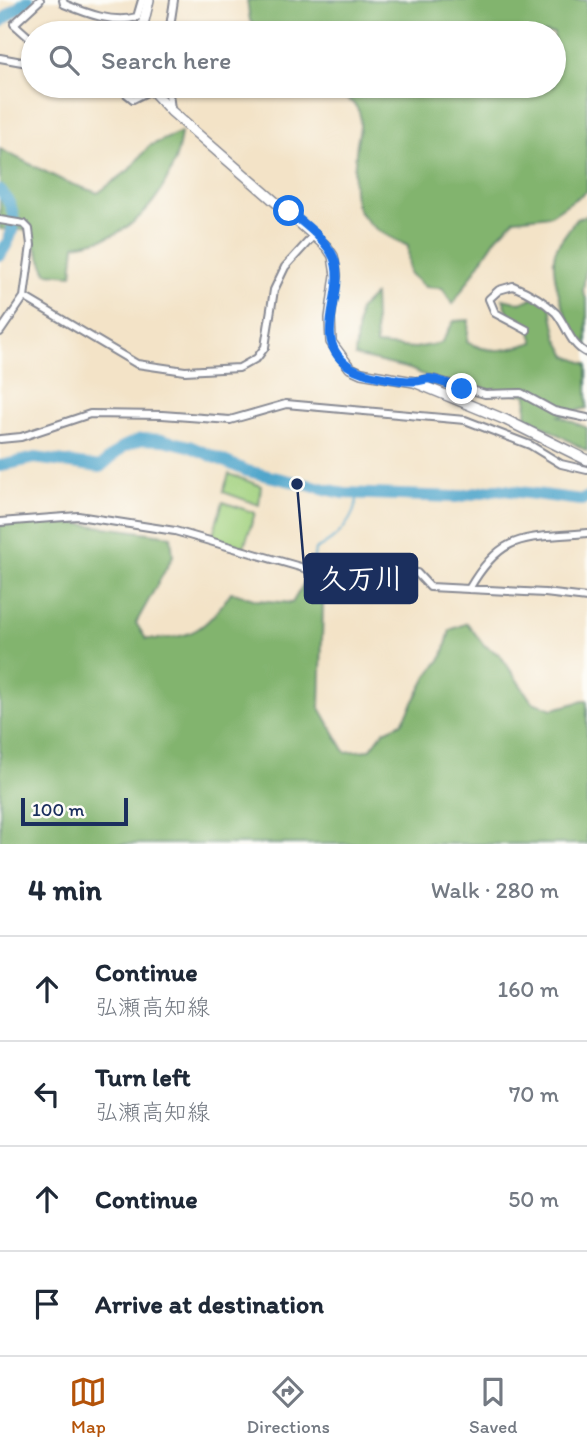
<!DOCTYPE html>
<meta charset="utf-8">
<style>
body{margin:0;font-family:Itim,"Klee One",sans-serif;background:#f6f6f7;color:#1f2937}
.scale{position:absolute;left:21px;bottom:18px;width:107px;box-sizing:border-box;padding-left:7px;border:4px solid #1b2f5e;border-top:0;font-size:19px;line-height:24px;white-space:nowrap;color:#1b2f5e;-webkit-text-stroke:5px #fdfcf7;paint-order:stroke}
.stop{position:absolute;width:21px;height:21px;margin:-16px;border:5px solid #1a73e8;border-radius:50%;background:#fff}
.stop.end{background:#1a73e8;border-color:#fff;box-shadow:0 2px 7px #0008}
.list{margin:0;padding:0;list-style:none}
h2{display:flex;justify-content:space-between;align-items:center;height:91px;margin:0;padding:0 28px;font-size:30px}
h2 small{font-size:23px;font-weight:400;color:#747a83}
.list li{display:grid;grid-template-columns:46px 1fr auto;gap:21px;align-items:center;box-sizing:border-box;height:105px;padding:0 28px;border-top:2px solid #e0e1e3}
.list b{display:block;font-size:26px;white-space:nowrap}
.list p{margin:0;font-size:23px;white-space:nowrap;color:#747a83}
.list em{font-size:23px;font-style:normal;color:#747a83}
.icon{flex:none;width:38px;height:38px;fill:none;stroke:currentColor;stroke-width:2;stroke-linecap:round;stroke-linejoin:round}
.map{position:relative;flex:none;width:587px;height:844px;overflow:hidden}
.search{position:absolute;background:#fff;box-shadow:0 2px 5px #0004;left:21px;right:21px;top:21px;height:77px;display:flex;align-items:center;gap:18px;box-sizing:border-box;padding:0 24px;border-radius:38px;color:#747a83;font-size:26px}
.sheet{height:511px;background:#fff}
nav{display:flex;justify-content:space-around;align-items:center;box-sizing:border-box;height:98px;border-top:2px solid #e0e1e3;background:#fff;font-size:19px;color:#747a83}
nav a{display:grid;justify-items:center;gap:4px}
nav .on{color:#b45309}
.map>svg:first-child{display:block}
.green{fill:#a3d280;stroke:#5f806f;stroke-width:2}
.forest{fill:#82b46e;stroke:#4e7266;stroke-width:2}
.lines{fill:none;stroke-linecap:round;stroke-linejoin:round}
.stream{stroke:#4ea4ca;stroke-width:2}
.river{stroke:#4ea4ca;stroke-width:12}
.street-casing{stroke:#878992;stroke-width:10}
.secondary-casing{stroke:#878992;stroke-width:12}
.street{stroke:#fff;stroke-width:6}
.secondary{stroke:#fff;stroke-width:9}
.route{stroke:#1a73e8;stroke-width:9}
.leader{fill:none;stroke:#1b2f5e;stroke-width:2.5}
.callout-dot{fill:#1b2f5e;stroke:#fdfcf7;stroke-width:2.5}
.callout{fill:#1b2f5e;stroke:#1b2f5e;stroke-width:2.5}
.callout-label{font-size:28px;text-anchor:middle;font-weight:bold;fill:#fff}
</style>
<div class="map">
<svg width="587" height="844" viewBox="0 0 587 844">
<rect width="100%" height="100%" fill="#fdfcf7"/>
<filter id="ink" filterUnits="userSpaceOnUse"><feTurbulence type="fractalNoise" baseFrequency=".0143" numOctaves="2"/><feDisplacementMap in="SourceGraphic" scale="14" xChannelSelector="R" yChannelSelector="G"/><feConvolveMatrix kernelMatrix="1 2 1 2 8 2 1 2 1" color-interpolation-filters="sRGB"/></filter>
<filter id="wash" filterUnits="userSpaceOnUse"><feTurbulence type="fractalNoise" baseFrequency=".00686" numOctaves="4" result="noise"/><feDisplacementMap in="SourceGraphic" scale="28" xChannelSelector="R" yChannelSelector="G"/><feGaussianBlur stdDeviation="1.57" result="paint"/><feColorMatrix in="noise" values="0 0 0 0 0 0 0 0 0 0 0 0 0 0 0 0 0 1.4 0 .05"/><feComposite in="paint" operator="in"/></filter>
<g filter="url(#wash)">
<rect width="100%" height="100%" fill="#f3e3c7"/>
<path class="green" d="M229,474L261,486L259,505L223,492Z
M223,502L255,513L244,547L212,537Z"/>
<path class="forest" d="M247,0H587V191L551,215L515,219L497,237L453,304L442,288L425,287L409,273L408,246C349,219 350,205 357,143C358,136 362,124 360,116C357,98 336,96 324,86H554V33H262L250,21Z
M181,132C177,174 149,221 108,237C97,241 86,243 75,245L72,275L47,273L28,230L0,229V149L66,182L98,193L129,170L149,146Z
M587,215V259L583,291L587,301V345C568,333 549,275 555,252C558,242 570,229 576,219Z
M374,295L376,345L415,348L441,343L454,321L469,320L467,342C491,355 509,350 534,342L529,326L510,317L503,299L520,303L536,297L550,304L557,338L567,356L587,364V408L559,416L587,428V451L526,416L527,395L499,390L460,391L410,369L355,356L359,310Z
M59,521L171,536L173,556L136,623L146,639C191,640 207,629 231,592L257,600L292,603L307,578L318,582L323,604L320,708L345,752L370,750L384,731L402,723L427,677L443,656L450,630L467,623L484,645L500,655L532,702L553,709L587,700V844H0V525Z"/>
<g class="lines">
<path class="stream" d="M313,563L315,550C338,539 355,520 358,494"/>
<path class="river" d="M0,22L28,0
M0,190C20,212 16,232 0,255
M0,466L35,458L100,467L123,447L141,439L164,440L189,446L247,471L343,493L456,497L497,489L581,500L587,498"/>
</g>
</g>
<g filter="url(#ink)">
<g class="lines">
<defs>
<path id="street" d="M63,0L64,4C86,13 113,24 137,17L142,0
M169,33L174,0
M33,41L14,24L40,0
M0,58L33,64
M117,86L133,99L151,90
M168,86L171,109
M0,220L24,224L29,229L31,245L24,297L0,332
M24,297L137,364L185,371L239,368L257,358L265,347L274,290L285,267L315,234
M527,330L495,313L489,299L499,290L513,286C528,292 544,301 556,313C567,326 570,345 587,353
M416,381L433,379L485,394L521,393L554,411L587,418
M0,439L21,437L90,414L162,415L230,420L286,404L465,420L530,445L561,464L587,470
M0,522L78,516L175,531L314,571L354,567L417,573L430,587L545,593L587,598
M469,589C503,530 526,539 587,533"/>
<path id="secondary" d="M141,33L149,0
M148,86L171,111L327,247L333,256L336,275L330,318L331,342L350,368L361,373L414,382L506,420L587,460"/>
</defs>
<use href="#street" class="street-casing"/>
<use href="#secondary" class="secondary-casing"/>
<use href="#street" class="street"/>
<use href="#secondary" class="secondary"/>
</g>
</g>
<g class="lines" filter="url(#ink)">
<path class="route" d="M289,211C304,224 326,239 334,258C348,295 307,341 352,368C363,375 402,382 415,381C421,381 426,378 431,379C442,381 453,386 462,389"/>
</g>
<path class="leader" d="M297 484L305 578"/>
<circle class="callout-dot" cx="297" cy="484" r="7"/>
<rect class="callout" x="305" y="554" width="112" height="49" rx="7"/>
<g class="callout-label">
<text x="361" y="588">久万川</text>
</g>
</svg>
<div class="scale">100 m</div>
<div class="stop" style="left:289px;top:211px"></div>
<div class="stop end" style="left:462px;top:389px"></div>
<div class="search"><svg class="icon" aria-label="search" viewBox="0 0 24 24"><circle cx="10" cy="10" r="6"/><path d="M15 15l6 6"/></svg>Search here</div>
</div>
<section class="sheet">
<h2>4 min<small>Walk · 280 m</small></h2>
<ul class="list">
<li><svg class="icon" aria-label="ahead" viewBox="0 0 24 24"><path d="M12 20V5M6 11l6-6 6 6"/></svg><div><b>Continue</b><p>弘瀬高知線</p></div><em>160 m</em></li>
<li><svg class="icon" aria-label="left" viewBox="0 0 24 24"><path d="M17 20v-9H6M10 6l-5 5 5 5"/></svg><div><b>Turn left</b><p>弘瀬高知線</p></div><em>70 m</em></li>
<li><svg class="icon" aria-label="ahead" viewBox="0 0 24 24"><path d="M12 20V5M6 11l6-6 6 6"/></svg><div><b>Continue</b></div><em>50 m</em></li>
<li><svg class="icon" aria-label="arrive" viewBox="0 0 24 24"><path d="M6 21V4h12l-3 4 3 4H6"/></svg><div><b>Arrive at destination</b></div></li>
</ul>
</section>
<nav>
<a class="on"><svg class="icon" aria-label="map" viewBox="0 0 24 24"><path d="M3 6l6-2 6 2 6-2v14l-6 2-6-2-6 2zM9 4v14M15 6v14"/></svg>Map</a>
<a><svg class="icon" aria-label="directions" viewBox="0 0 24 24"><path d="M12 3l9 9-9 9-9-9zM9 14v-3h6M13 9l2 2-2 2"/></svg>Directions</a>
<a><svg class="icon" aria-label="saved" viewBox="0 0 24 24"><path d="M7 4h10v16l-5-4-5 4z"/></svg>Saved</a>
</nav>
